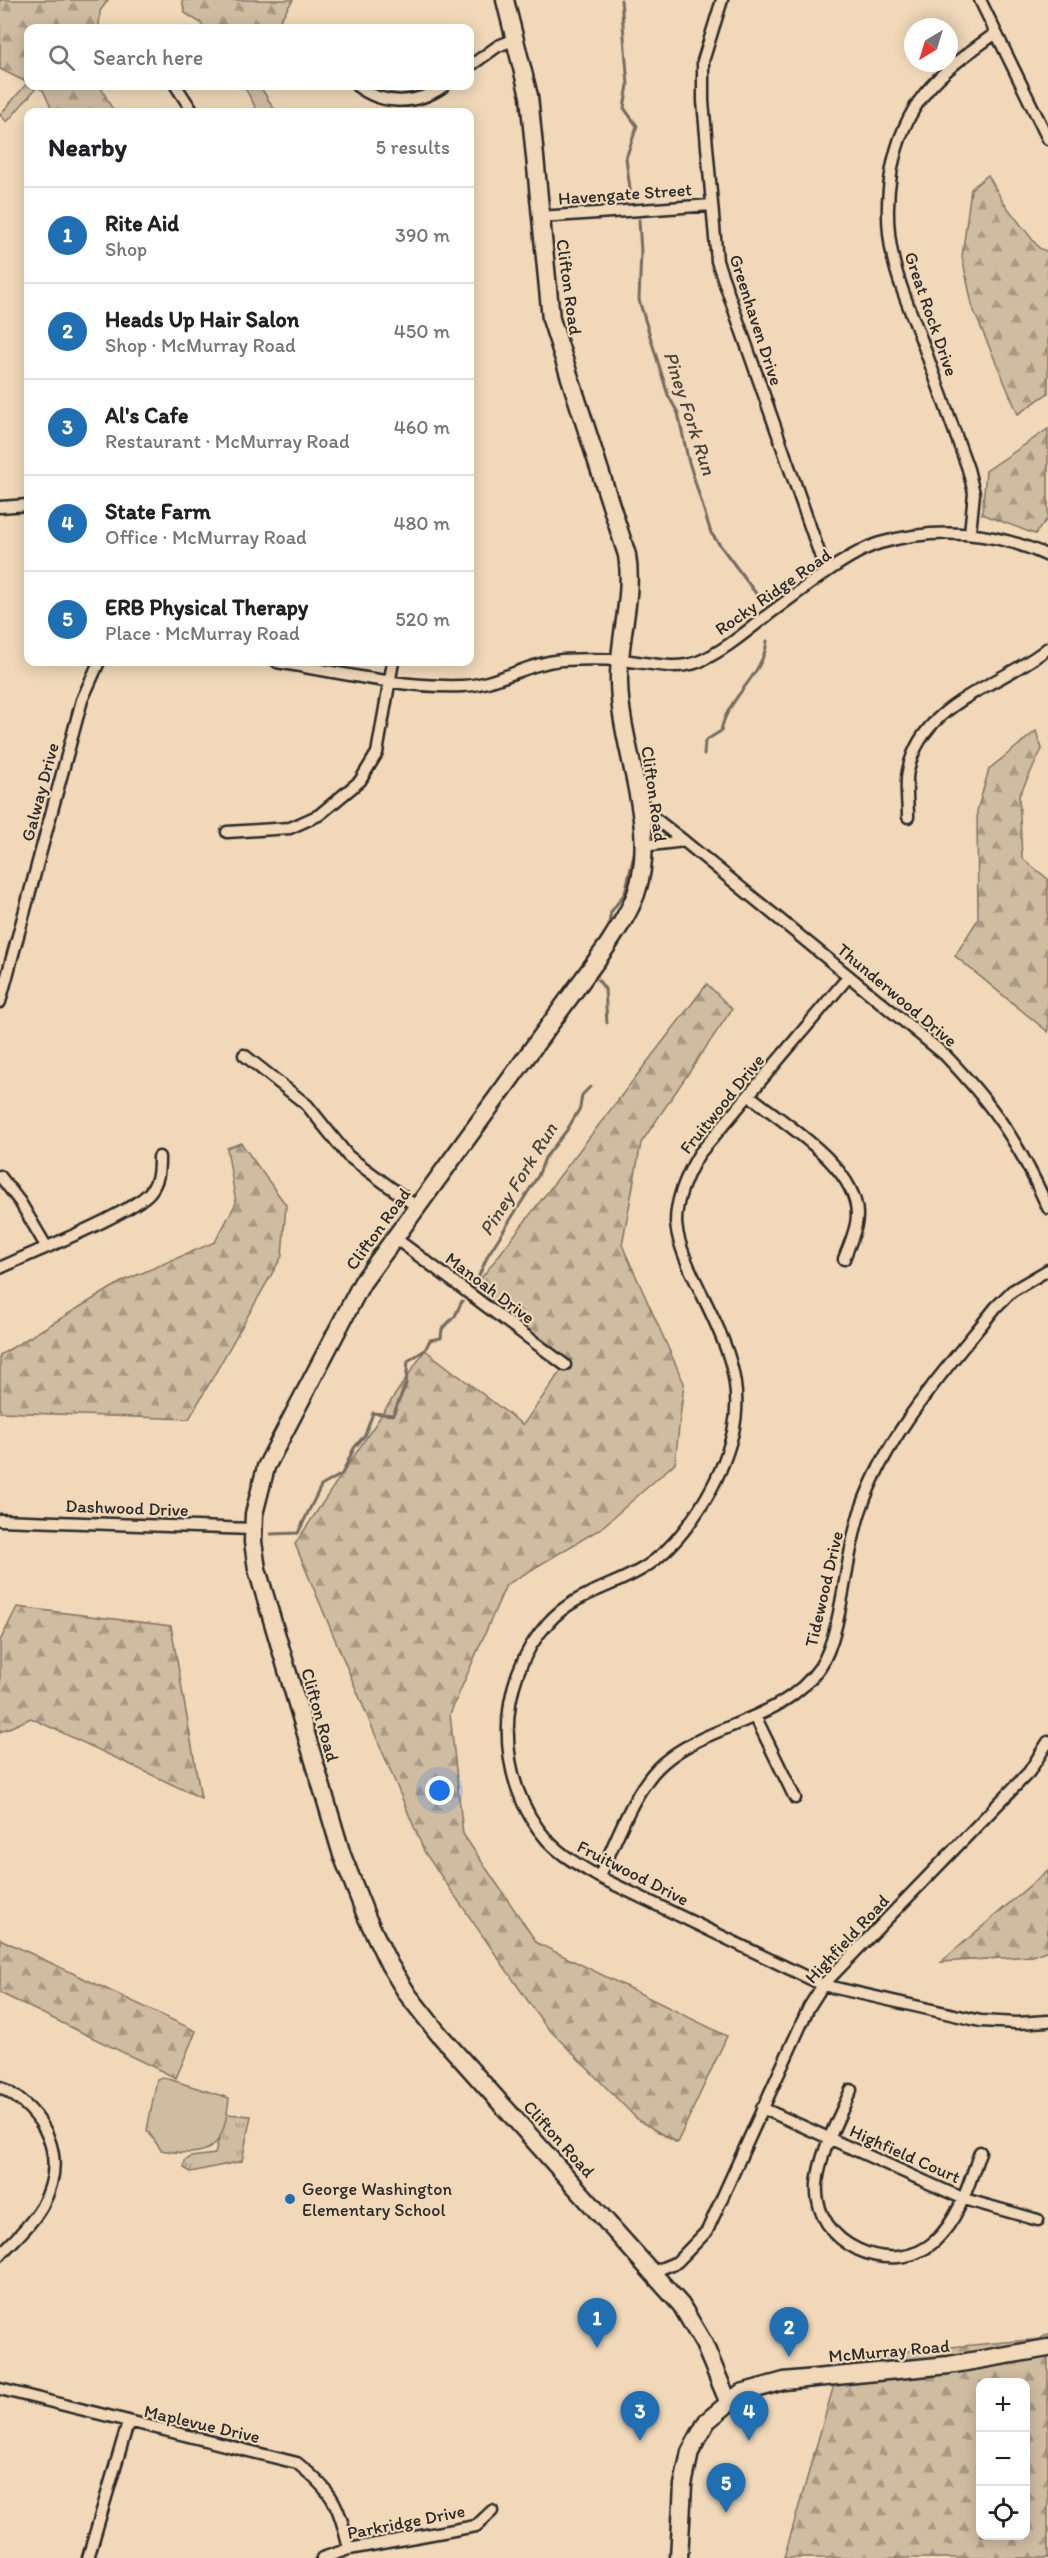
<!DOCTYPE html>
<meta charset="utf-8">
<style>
body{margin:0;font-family:Itim,sans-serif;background:#f6f6f6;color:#202124}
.controls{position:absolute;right:18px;bottom:18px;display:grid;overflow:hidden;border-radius:12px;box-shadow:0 3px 15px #0003}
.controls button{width:54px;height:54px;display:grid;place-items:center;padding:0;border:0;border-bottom:2px solid #e0e0e0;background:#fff;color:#202124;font:30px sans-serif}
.compass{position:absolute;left:904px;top:18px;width:54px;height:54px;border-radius:50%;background:#fff;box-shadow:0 3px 15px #0003;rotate:218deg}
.you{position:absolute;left:440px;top:1791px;width:21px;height:21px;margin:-15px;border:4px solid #fff;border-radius:50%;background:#1a73e8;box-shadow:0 0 0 9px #1a73e833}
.badge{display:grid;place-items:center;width:39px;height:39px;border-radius:50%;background:#1f6fb2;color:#fff;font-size:20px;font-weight:700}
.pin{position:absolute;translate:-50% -50px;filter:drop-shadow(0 2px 3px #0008)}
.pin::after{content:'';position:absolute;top:32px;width:21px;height:18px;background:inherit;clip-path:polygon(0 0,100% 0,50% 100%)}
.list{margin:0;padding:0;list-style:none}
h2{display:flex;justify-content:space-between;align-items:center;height:78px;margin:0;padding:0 24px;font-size:26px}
h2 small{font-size:20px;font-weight:400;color:#757577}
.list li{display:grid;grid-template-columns:39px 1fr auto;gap:18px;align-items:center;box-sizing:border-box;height:96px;padding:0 24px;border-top:2px solid #e0e0e0}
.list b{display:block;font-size:22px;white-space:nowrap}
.list p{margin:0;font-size:20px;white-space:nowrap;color:#757577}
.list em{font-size:20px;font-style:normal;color:#757577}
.icon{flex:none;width:33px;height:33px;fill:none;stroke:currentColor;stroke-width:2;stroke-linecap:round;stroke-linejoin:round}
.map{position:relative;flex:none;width:1048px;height:2558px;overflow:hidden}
.search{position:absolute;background:#fff;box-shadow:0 3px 15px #0003;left:24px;top:24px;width:450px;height:66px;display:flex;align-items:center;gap:15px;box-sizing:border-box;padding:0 21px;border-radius:12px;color:#757577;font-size:22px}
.panel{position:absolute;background:#fff;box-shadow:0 3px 15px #0003;left:24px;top:108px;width:450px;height:558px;border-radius:12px}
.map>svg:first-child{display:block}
.grass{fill:url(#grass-tufts);stroke:#7e7466;stroke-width:1.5}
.forest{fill:url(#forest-firs);stroke:#7e7466;stroke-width:1.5;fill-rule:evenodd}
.garden{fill:#d0bca0;stroke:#7e7466;stroke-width:1.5}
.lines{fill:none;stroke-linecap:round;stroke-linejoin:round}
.stream{stroke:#756c60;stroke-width:3}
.street-casing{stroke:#2b2b2b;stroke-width:15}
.secondary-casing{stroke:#2b2b2b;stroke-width:21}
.street{stroke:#f0d8b8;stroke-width:10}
.secondary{stroke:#f0d8b8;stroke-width:16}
.poi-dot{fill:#1f6fb2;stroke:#f0d8b8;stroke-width:2}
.labels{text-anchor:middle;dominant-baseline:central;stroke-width:4.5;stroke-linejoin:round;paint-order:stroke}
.street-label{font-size:18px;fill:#2b2b2b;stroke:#f0d8b8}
.poi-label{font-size:18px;fill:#2b2b2b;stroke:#f0d8b8;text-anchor:start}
.water-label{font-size:20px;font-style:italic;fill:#4a4641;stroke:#f0d8b8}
</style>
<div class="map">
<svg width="1048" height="2558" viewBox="0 0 1048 2558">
<defs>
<pattern id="grass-tufts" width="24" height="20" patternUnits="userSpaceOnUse" patternTransform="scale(1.5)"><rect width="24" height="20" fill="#d0bca0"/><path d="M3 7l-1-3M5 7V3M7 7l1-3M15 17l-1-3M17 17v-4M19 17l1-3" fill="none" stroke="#a99983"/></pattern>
<pattern id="forest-firs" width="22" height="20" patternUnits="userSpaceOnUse" patternTransform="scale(1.5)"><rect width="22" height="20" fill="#d0bca0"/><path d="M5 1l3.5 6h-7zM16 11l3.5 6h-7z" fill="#a99983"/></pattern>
</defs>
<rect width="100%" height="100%" fill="#f0d8b8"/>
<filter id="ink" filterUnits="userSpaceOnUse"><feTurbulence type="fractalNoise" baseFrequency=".0167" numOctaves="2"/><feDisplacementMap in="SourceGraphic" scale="12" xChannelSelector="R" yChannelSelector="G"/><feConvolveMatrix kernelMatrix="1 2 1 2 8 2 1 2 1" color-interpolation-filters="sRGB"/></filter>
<g filter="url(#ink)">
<path class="grass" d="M28,82V86H38L7,122L0,115Z
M225,2114L251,2116L242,2161L191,2172L184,2168L185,2161L191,2157L215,2154Z"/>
<path class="forest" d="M0,0H108L100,11L99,28H28V83L0,69Z
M182,0H293L275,28H204L201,23L185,13Z
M33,86H100L114,112H53L43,90Z
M244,86H260L274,109L281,112H258Z
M988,175L1003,202L1039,248L1048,252V393L1018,414L973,309L962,257L971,189Z
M1048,429V518L1035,534L982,514L986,471Z
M1036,731L1042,749L1019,796L1022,858L1048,879V1032L955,956L978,919L977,811L989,769Z
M707,984L732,1009L641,1143L622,1245L684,1383L675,1463L600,1529L506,1585L450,1714L463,1834L537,1943L727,2036L677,2143L638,2120L544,2024L425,1853L295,1544L425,1350L523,1425L565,1365L473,1289Z
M241,1143L286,1205L282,1256L189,1419L0,1412V1355L123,1281L215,1242L236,1203L227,1148Z
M17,1607L171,1626L201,1798L31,1718L0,1732V1641Z
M1048,1870V1950L1033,1956L941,1962Z
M0,1939L196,2031L176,2078L0,1993Z
M1048,2334V2558H784L842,2357L1040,2339ZM980,2382H1026V2536H980Z"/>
<path class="garden" d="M162,2077L229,2098C224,2148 212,2159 161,2150L147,2130L157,2079Z"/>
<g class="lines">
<path class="stream" d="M621,0L628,85L624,108L637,126L626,158L631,197
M639,220L641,252L639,300L668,395L678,413L688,459L711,533L760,599
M704,755L705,741L721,731C727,697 763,677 767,641
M609,923L611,912L625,893L635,850
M598,980L605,989L607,1023
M473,1289L488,1255L538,1176L545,1158L567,1130L580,1108L582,1095L590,1087
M271,1534L298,1533L321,1486L342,1474L354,1448L365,1435L373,1413L393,1415L406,1384L408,1361L425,1350L430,1340L441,1338L442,1329L455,1316L462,1301"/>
<defs>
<path id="street" d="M722,0L703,61V101L717,261L826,572
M980,0L1048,139
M470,66L498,46L516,39
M176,86L193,112
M357,86C384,106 417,105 444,86
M540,217L712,205
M0,507L28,505
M970,533L974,493L968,469C953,427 938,386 923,344C913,316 899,287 893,258C881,203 890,136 926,92C946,68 971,51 996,33
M277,662C337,672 400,688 462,686C497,685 527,663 562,660C581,659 603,659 621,660C646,662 674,671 698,662C725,651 750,628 773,611C801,591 847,553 880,543C936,527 996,531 1048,556
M640,807L684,841
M908,817C908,802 905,785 908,771C922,701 1000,687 1048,648
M227,832L290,828L319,815L360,781L377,753L393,662
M643,846L684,841L945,1055C994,1106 1019,1143 1048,1208
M849,976L699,1154C687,1174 676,1197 676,1222C677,1242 687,1264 696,1282C719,1330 746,1376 733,1432C722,1480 685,1543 642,1569C610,1588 573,1594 548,1623C494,1682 495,1781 547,1840C562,1856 580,1866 599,1877L823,1985L981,2021L1017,2023L1048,2021
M0,1002L82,700L99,662
M244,1055L307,1105L348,1156L417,1207
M749,1095C784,1124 857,1166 857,1215C857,1230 849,1245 844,1259
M0,1176L20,1202L46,1246
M395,1238L565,1365
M0,1268C31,1253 133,1213 150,1192C159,1181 159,1170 159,1157
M0,1520L252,1529
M756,1718L795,1798
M599,1877C616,1842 634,1788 663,1763C710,1722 781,1723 820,1667C843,1633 845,1553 861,1509C889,1430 944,1372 996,1307L1012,1291L1048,1270
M0,2087C46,2112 69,2157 42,2206C32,2224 14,2240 0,2255
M851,2090C838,2120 820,2152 817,2184C812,2244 892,2280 935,2241C960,2218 969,2183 980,2152
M762,2108L964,2199L1038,2220
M653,2272L677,2262L707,2231L809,2007L823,1985L1029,1772L1048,1742
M0,2389L297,2463C334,2493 338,2503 349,2549
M88,2558L128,2423
M322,2558L349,2549L476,2526L492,2511"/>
<path id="secondary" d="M505,0L529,96L551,319L627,555C634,598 618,638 619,682C620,751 660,825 636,894C629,913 618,929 607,946L362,1283L266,1467L254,1514L253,1542L257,1569L342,1855L367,1918L389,1964L408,1995L438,2033L681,2305L704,2344L728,2401
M679,2558L683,2485L690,2452L707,2421L741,2393L784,2381L949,2365L1048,2348"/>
</defs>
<use href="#street" class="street-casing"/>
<use href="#secondary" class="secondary-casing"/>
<use href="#street" class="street"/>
<use href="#secondary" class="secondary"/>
</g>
</g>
<circle class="poi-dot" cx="290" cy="2199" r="6"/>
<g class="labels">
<g class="street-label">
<text transform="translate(625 194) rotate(-4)">Havengate Street</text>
<text transform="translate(569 287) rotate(82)">Clifton Road</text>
<text transform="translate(931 314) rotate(71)">Great Rock Drive</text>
<text transform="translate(756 320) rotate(72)">Greenhaven Drive</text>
<text transform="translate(773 592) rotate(-35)">Rocky Ridge Road</text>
<text transform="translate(40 792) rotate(-75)">Galway Drive</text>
<text transform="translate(654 794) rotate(82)">Clifton Road</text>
<text transform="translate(897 995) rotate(40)">Thunderwood Drive</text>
<text transform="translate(722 1104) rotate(-51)">Fruitwood Drive</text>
<text transform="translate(378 1229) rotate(-54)">Clifton Road</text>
<text transform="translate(490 1288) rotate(37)">Manoah Drive</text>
<text transform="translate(127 1508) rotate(2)">Dashwood Drive</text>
<text transform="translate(824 1589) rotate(-77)">Tidewood Drive</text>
<text transform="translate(320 1715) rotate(74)">Clifton Road</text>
<text transform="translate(633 1873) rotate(27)">Fruitwood Drive</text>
<text transform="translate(847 1939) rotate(-47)">Highfield Road</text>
<text transform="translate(559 2139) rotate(48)">Clifton Road</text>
<text transform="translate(905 2154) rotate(24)">Highfield Court</text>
<text transform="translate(889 2351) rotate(-5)">McMurray Road</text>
<text transform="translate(202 2424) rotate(13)">Maplevue Drive</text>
<text transform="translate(406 2522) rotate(-11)">Parkridge Drive</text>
</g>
<g class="poi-label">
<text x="302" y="2189">George Washington<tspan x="302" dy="21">Elementary School</tspan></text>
</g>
<g class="water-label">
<text transform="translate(690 413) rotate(72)">Piney Fork Run</text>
<text transform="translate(518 1179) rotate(-58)">Piney Fork Run</text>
</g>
</g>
</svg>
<div class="controls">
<button>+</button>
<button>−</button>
<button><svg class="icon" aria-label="locate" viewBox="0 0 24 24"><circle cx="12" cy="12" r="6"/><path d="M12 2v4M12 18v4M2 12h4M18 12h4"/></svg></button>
</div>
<svg class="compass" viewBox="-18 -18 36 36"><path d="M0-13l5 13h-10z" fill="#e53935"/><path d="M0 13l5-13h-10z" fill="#757577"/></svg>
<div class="you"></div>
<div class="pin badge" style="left:597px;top:2348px">1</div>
<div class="pin badge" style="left:789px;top:2357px">2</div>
<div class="pin badge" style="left:640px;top:2441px">3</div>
<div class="pin badge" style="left:749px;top:2441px">4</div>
<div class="pin badge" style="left:726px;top:2513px">5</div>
<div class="search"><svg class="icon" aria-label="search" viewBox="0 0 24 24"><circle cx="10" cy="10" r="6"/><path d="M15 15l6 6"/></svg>Search here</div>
<section class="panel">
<h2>Nearby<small>5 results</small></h2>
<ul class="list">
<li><span class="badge">1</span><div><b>Rite Aid</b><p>Shop</p></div><em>390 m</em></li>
<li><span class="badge">2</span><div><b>Heads Up Hair Salon</b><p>Shop · McMurray Road</p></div><em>450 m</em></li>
<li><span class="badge">3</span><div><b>Al's Cafe</b><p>Restaurant · McMurray Road</p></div><em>460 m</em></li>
<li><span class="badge">4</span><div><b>State Farm</b><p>Office · McMurray Road</p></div><em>480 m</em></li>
<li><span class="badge">5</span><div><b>ERB Physical Therapy</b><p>Place · McMurray Road</p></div><em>520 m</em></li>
</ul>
</section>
</div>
